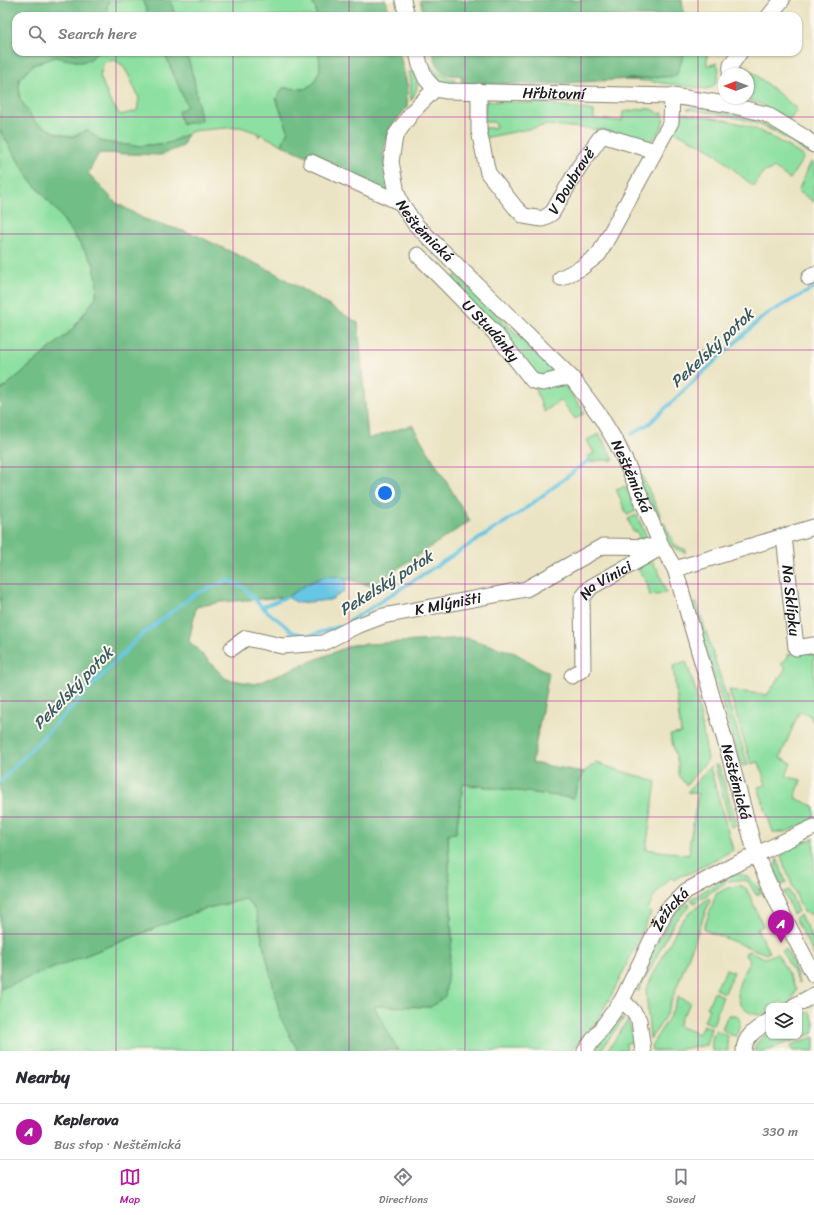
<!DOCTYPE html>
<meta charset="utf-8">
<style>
body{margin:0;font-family:Sriracha,sans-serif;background:#f2f2f3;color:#2b2b33}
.controls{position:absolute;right:12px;bottom:12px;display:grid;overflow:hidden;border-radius:8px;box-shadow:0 1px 3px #0004}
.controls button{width:36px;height:36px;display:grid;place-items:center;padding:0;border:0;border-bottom:1px solid #e1e1e2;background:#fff;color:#2b2b33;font:20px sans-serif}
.compass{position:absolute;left:718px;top:68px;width:36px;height:36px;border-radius:50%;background:#fff;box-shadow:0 1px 3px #0004;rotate:270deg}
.you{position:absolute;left:385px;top:493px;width:14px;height:14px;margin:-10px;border:3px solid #fff;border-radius:50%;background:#1a73e8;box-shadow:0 0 0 6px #1a73e833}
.badge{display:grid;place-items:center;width:26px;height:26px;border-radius:50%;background:#b5179e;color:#fff;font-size:13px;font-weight:700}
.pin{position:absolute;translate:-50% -33px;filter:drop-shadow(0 1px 2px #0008)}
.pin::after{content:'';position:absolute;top:21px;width:14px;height:12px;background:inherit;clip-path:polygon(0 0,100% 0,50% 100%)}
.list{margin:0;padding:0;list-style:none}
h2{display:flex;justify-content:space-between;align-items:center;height:52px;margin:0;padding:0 16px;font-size:17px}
h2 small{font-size:13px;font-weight:400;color:#7c7c81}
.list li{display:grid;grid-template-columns:26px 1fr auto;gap:12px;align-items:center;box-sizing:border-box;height:56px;padding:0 16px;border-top:1px solid #e1e1e2}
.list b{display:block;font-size:15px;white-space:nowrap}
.list p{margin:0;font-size:13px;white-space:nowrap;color:#7c7c81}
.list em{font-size:13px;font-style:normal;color:#7c7c81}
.icon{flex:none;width:22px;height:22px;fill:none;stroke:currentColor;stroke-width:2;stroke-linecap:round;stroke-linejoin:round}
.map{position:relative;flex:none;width:814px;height:1051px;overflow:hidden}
.search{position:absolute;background:#fff;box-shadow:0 1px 3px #0004;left:12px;right:12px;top:12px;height:44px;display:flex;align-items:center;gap:10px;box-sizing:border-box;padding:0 14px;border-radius:12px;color:#7c7c81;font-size:15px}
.sheet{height:108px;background:#fff}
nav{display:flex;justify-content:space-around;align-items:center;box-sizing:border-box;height:56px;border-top:1px solid #e1e1e2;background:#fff;font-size:11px;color:#7c7c81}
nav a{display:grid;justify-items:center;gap:2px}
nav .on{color:#b5179e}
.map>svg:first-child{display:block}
.green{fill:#8de0a1;stroke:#547e5e;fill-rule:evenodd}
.forest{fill:#72be87;stroke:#476d52}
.water{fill:#66c6e4;stroke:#417180}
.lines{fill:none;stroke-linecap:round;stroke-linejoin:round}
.stream{stroke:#66c6e4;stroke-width:3.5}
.minor-casing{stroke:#848070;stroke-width:17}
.minor{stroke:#fff;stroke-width:15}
.grid{fill:none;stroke:#b5179e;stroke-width:1;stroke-opacity:0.55}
.labels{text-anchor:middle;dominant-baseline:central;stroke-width:4;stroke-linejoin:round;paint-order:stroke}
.street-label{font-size:15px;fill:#1c1c1c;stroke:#fbf7ec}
.water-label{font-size:16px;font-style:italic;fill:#365862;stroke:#fbf7ec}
</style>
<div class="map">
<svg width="814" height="1051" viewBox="0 0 814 1051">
<rect width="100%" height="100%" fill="#fbf7ec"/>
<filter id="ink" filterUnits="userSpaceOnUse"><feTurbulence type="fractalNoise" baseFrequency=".025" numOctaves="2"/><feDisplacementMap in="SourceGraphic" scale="8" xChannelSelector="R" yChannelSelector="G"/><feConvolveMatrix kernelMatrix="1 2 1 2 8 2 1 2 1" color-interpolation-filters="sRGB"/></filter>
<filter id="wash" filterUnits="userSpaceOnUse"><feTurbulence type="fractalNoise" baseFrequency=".012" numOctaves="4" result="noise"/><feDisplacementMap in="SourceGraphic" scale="16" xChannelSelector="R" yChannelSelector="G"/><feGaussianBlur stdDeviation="0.9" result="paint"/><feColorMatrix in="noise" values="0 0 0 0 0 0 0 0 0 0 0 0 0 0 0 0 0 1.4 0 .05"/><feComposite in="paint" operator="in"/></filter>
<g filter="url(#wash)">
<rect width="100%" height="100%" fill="#ebe4c4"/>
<path class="green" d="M109,0H142L149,16H107V6Z
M171,0H311L316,9V16H175Z
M97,52H164L187,106L182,124L201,121L194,79L186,52H319L320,69L314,83L305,89L283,88L276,99L288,130L282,145L260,134L259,137L258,133L240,127L214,129L193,131L169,143L137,146L103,142L87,130L72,137L56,133L35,123L20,99L19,80L33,65L55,57L81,62L91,59ZM115,60L123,66L128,74L139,98L137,111L120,115L109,99L100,76L104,62Z
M685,52H707V66L717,63L719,70L717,81L713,87L706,89L648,81L624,80L676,76Z
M744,65L797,109L790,120L758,103L743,98H748V74H737L738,67Z
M427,67H432C439,74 444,78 455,79V84C438,83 437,79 427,67Z
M414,71C418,86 419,86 411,101V81L409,72Z
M486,101L550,104L594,111V119L622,121L623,112C634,111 651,104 659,114L663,113C665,127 659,136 647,143L604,130L548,125L484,138V128H494L496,127V124L494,122H484Z
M692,107L703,108L749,117L782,133L809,150L808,154C793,144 778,132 760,125C737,116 712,113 687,109Z
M683,113C705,117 729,119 750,127C769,134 787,146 804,157L790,179L774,168L762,173L754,187L710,149L674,131Z
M0,130L19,162L32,182L57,211L93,263L97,280L96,297L72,330L0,391Z
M811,162L814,164V202L798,191Z
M456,275L557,373L534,378L451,282Z
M563,383L585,413L575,419L561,400L544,412L534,385Z
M597,403L611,418L628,444L661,517L658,518Z
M599,434L614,460H600L590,462L588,457L594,453L587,440Z
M625,486L636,511L627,515L616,489Z
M637,515L648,540L640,541L637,531L633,532L628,519Z
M664,523L675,545L686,550L685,553C668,547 668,540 661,525Z
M652,560L655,567L658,569L666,593L650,596L647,583L639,571L640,566Z
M697,603L748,765L742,766L692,604Z
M814,649V723L809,715L799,712L780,758L791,763L786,776L801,780L795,798L814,806V820L785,832H773L758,787L766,785L759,762L751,764L729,690L767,695L786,668L781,664L787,658L789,654L795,652Z
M686,661L696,692L708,760L686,785L678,775V764L670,735L681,733L673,666Z
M596,763L656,782L646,849C661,852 675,852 689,855L690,848L689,847L698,794L687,792L710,767L733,850L690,873L680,876L674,880L671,877L654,896L648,910L651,913C628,958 608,1017 570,1051H398L373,1006L431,1007L452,940L448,834L456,833L463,784L573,798L584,772Z
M715,765L719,766L737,825L731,827Z
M814,838V915L803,912L781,857L788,849Z
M777,858L786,883L781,885L775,870Z
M738,874C750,876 756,882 761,893L756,895L748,881L738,880L728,881L730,876Z
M726,877L725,883L694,903L691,899Z
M739,885L747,889L763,926L757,929L769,952L766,954L704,930V928L716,894L727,888Z
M789,890L798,912L793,914L784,892Z
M709,898L710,900L666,1015L658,1028L650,1039L646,989L680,923L688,914Z
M246,899L256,912L281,1019L298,1051H0V989L204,909Z
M688,903L690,906L675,921L638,992C638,975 664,927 676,913C679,909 684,906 688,903Z
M800,915L814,941V955L795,918Z
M786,949L794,965L799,983L782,951Z
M749,951L765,958L777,953L797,990L792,999L785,1006L782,1001L773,1006H769V1008L767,1009L769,1014C751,1018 736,1008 738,989C740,979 746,968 750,959L745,956L746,952Z
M726,969L734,972L725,993L715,989L719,981H721Z
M714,992L723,996L713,1025L704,1021L709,1009L707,1008Z
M678,997L690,1002L685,1014L683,1013L678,1026L699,1034L703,1025L711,1028L706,1045L668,1051H652L651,1046L670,1016Z
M809,1011L814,1021V1033L764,1051H754C756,1042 761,1037 769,1033V1036H799V1016Z
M729,1015H735L738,1017L740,1021L737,1036L730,1035L722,1029L726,1019Z
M624,1018L600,1051H594L615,1022Z
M628,1020L635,1042L626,1043V1051H607Z
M716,1030L727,1036L728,1051H712C711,1044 712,1035 716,1030Z
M814,1037V1051H808L807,1050L803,1051H793L791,1045Z"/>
<path class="forest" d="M0,0H109L107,6V16H16V52H97L91,59L81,62L55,57L33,65L19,80L20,99L35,122L56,133L72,137L87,130L103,142L137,146L169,143L187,134L183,146L161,155L99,153L88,173L115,202L144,219L196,235L275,273L358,323L368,439L412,425L470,521L371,586L339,577L309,583L287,597L221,602L196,607L189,641L226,679L255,684L352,645L467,638L515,653L549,673L532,763L584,772L573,798L463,784L456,833L448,834L452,940L445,996L431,1007L374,1006L398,1051H298L281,1019L256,912L246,899L204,909L0,989V391L72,330L96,297L97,280L93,262L57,211L32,182L19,162L0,130Z
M142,0H171L175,16H149Z
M311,0H386L390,16H316V9Z
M420,0H682L684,16H424Z
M164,52H186L194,79L201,121L182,124L178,112L187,106Z
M319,52H399L408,88L407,107L390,128L383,153L390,194L344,172L282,145L288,130L276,99L283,88L305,89L314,83L320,69Z
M433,52H685L676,76L551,84H462L461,75C441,77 438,70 433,52Z"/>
<path class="water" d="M325,576L339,577L347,580L344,592L330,600L298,603L287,597L309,583Z"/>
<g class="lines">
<path class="stream" d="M632,434L650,423L699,376L765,315L814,288
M262,607L287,597
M350,621L521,512L589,460
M0,782L139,637L195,594L229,580L244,588L262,607L293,632L308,636L341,626"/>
</g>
</g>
<g filter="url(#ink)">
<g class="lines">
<defs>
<g id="minor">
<path d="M403,0L407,16"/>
<path d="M769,16L782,0"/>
<path d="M417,52L420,65L426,79L435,89"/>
<path d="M730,74L731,65L740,52"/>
<path id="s1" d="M435,89L413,111L395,136L391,162L397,193L401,203L415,224L572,378L600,416L617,444L629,469L662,547L675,569L728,751L756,855L785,919L814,975"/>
<path id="s2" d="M435,89L447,91L672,96L726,104L766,114L804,137L814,145"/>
<path id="s3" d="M479,91V131L488,173L515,207L524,216L542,219L552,213L579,167L602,135L655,151"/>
<path d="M311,162L401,203"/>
<path id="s4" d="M418,255L494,332L533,381L543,383L562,378H572"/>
<path d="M561,278L581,268L599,254L671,122L672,96"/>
<path d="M809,278L814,274"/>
<path id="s5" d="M784,536L796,648L814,645"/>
<path d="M675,569L814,527"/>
<path id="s6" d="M232,648L246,638L282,646L323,643L354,627L383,616L526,589L603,546L662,547"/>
<path id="s7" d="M572,676L583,669L582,598L591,587L662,547"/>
<path d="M622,1000L632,1010L639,1020L643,1051"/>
<path d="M794,1006L814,995"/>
<path id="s8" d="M585,1051L622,1000L665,912L686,891L732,866L814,827"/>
<path d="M744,1051C744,1036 758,1028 769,1021"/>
</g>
</defs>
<use href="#minor" class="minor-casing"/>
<use href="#minor" class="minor"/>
</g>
</g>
<path class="grid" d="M116,0V16M233,0V16M349,0V16M465,0V16M581,0V16M698,0V16M116,52V1051M233,52V1051M349,52V1051M465,52V1051M581,52V1051M698,52V1051M0,117H814M0,234H814M0,350H814M0,467H814M0,584H814M0,701H814M0,817H814M0,934H814"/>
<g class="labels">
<g class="street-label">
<text stroke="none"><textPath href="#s2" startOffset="119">Hřbitovní</textPath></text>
<text stroke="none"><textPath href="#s3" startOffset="206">V Doubravě</textPath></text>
<text stroke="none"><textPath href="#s1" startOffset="167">Neštěmická</textPath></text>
<text stroke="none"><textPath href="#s4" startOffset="105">U Studánky</textPath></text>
<text stroke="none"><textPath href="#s1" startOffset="491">Neštěmická</textPath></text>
<text stroke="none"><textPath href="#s7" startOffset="114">Na Vinici</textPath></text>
<text stroke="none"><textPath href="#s5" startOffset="65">Na Sklípku</textPath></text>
<text stroke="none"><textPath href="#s6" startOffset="227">K Mlýništi</textPath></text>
<text stroke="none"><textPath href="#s1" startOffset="815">Neštěmická</textPath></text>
<text stroke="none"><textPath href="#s8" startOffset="166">Žežická</textPath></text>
</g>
<g class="water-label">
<text transform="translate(712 348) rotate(-43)">Pekelský potok</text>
<text transform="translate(386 583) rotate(-32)">Pekelský potok</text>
<text transform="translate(73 688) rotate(-46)">Pekelský potok</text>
</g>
</g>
</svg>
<div class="controls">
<button><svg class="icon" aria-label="layers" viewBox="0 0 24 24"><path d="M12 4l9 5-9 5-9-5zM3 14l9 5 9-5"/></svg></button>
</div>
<svg class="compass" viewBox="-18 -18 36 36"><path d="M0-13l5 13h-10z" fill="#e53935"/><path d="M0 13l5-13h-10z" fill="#7c7c81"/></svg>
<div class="you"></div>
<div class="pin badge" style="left:781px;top:943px">A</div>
<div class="search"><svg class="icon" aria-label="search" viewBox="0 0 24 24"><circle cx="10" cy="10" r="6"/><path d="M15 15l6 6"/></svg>Search here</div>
</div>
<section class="sheet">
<h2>Nearby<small></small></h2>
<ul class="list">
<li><span class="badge">A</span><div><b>Keplerova</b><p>Bus stop · Neštěmická</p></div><em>330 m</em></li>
</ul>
</section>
<nav>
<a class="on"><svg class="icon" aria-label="map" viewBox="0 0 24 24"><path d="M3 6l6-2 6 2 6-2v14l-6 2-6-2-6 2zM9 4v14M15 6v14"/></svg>Map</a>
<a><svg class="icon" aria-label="directions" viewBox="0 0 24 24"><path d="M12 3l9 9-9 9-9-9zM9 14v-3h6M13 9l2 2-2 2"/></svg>Directions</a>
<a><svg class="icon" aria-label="saved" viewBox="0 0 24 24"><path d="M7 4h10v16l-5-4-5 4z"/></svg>Saved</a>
</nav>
